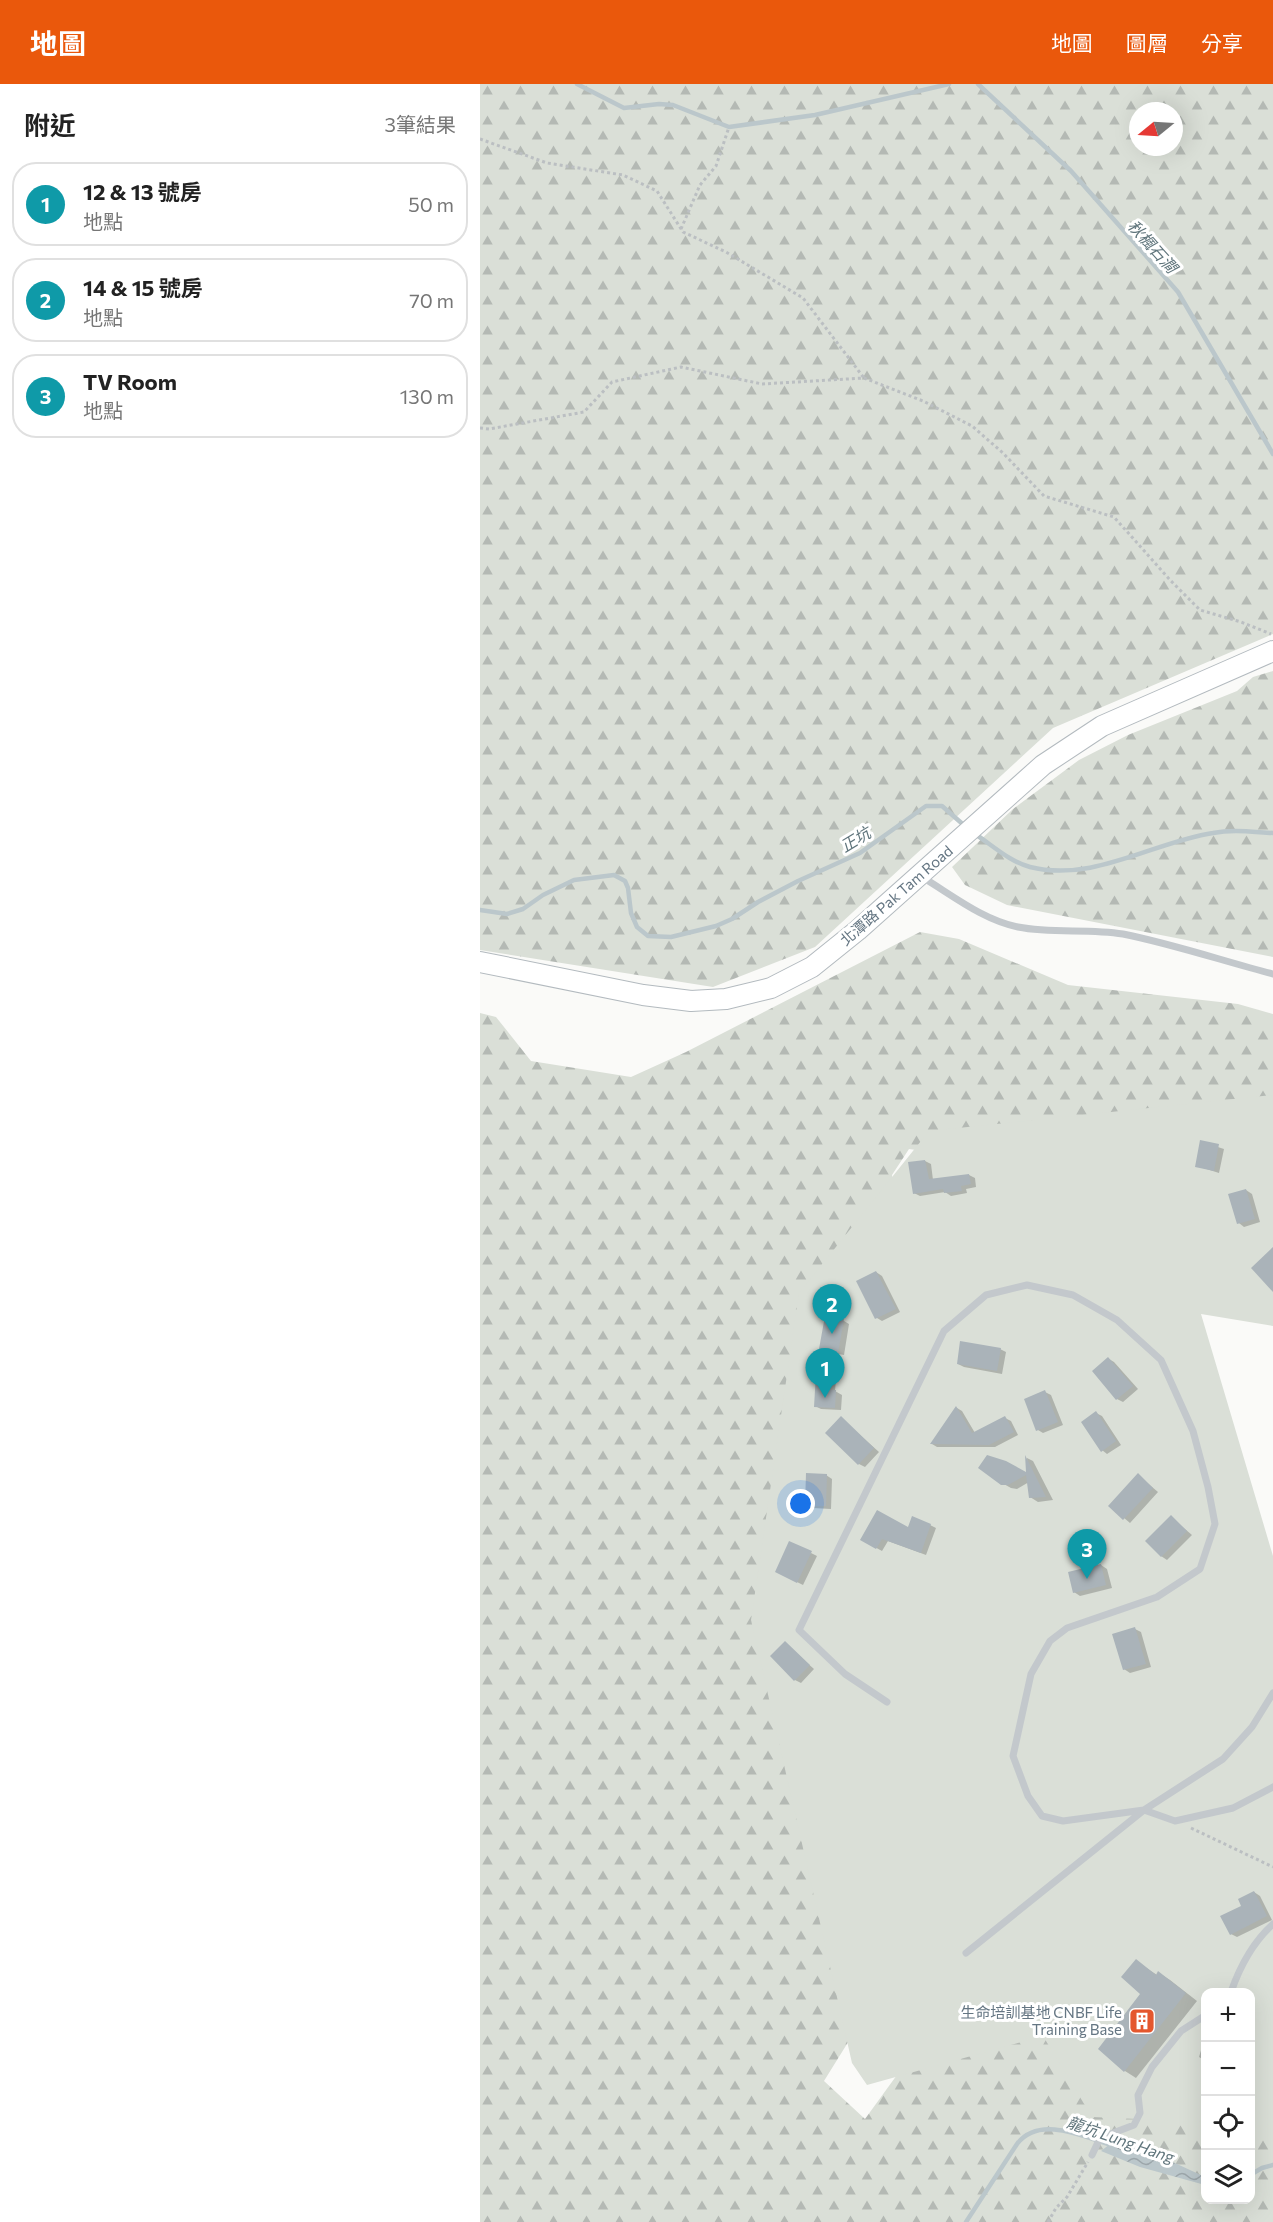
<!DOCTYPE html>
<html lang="zh-TW">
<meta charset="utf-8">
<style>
body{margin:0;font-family:Commissioner,"Noto Sans TC",sans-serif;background:#f2f2f2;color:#222}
.controls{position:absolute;right:18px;bottom:18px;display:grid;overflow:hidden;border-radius:12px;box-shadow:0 6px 24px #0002}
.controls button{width:54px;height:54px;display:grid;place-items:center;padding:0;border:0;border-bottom:2px solid #e0e0e0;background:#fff;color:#222;font:30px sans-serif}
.compass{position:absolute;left:649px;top:18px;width:54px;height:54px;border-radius:50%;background:#fff;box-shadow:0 6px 24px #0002;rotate:252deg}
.you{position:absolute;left:321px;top:1420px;width:21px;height:21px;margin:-15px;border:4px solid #fff;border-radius:50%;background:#1a73e8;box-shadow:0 0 0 9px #1a73e833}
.badge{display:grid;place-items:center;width:39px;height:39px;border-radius:50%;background:#ea580c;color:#fff;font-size:20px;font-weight:700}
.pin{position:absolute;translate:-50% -50px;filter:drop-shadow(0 2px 3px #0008)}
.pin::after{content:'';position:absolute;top:32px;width:21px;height:18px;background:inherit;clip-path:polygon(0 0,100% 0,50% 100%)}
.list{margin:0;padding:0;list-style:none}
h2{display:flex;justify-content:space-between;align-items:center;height:78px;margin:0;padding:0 24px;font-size:26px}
h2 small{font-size:20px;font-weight:400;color:#767676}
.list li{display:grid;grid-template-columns:39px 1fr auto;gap:18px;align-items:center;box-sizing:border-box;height:84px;margin:0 12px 12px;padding:0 12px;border:2px solid #e0e0e0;border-radius:24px}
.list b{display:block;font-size:22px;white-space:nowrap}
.list p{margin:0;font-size:20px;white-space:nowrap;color:#767676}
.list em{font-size:20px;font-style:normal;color:#767676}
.icon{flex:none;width:33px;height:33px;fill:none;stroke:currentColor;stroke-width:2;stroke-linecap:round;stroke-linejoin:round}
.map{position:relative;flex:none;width:793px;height:2138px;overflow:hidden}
header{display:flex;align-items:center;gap:36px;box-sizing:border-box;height:84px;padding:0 30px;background:#ea580c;color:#fff}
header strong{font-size:28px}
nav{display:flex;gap:33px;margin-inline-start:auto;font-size:21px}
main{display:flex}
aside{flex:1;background:#fff}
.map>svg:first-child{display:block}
.forest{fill:url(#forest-firs);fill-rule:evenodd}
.green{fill:#dadfd7}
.water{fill:url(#water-waves)}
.shadow{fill:#0003}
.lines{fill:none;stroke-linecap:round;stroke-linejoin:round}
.stream{stroke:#bbc7cb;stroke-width:4.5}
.building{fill:#aab3b9}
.secondary-casing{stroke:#b3babf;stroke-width:22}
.path{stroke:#bbbfc2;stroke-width:3;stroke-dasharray:3 3;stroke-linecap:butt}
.lane{stroke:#c3c8cc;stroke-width:7}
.secondary{stroke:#fff;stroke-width:20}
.labels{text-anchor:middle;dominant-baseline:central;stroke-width:6;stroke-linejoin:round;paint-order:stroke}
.street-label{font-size:15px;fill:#657683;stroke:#fff}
.poi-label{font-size:15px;fill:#657683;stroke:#fff;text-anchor:end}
.water-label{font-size:16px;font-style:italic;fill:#60757c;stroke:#fff}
</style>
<header>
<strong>地圖</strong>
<nav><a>地圖</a><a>圖層</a><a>分享</a></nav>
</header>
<main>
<aside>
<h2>附近<small>3筆結果</small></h2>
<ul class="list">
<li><span class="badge" style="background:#0f9aa8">1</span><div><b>12 &amp; 13 號房</b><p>地點</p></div><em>50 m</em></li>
<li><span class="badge" style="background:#0f9aa8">2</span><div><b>14 &amp; 15 號房</b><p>地點</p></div><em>70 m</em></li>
<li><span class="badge" style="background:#0f9aa8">3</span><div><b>TV Room</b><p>地點</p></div><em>130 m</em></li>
</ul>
</aside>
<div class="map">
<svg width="793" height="2138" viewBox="0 0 793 2138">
<defs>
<pattern id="forest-firs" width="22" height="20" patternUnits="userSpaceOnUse" patternTransform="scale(1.5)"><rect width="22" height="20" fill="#dadfd7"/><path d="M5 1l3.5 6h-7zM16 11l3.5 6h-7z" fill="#b4b9b4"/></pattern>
<pattern id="water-waves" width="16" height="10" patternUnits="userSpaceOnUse" patternTransform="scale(1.5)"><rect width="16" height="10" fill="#bbc7cb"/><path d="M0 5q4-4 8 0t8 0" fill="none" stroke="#9ca6aa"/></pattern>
</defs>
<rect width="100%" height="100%" fill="#fafaf8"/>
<path class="forest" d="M0,0H793V550L573,644L335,863L233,903L0,866ZM658,27H694V63H658Z
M793,587V873L527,821L485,801L472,783L533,725L599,676L648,651L757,607L773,593Z
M440,848L479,855L588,901L758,920L793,930V1063L521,1078L429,1065L412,1091L423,1152L403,1902L344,1997L385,2035L475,1911L726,1908V2116H770V1908L793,1880V2138H0V929L16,933L51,977L151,993L206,968Z"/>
<path class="green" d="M793,1011V1242L721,1230L793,1472V2041L771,2040L770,1908H726L725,2038L612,2033L563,1952L387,2001L372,1979L271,1536L319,1209L449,1047Z"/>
<path class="water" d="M639,2053L725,2093V2101L660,2083L621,2067Z"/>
<path class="shadow" d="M722,1058L744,1065L739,1089L717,1082Z
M445,1077L451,1080L453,1096L489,1091L495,1094L496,1103L486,1105L487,1109L471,1112L465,1108L440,1112L434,1109Z
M766,1106L772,1110L780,1138L764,1143L759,1139Z
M396,1188L402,1192L420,1228L402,1237L397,1234Z
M346,1234L364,1237L369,1240L364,1271L347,1268L341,1264Z
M520,1265L526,1268L522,1290L484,1283L478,1280Z
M629,1275L634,1278L658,1305L643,1318L637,1315Z
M350,1292L356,1295L355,1307L362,1311L361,1326L341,1325L335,1322Z
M565,1308L571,1311L583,1341L563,1349L558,1346Z
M477,1324L482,1327L495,1349L525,1334L531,1337L538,1351L515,1363H457L452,1360Z
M616,1329L622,1332L641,1361L627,1370L622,1366Z
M361,1334L399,1368L385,1383L379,1380Z
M508,1373L548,1391L547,1374L553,1377L573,1416L558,1418L550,1413L549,1398L537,1405L531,1404L522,1399Z
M346,1391L352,1395L351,1425L333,1424L327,1421Z
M658,1391L678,1408L650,1439L630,1422Z
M691,1433L712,1451L687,1476L681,1472Z
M450,1441L456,1444L446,1471L408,1457L402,1467L382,1456Z
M331,1469L337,1472L323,1501L303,1491Z
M621,1481L627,1485L632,1504L600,1512L594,1508Z
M655,1545L661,1548L671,1583L650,1589L644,1585Z
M305,1559L334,1585L321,1599L315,1596Z
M774,1808L780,1812L792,1836L757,1853L751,1850L763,1822Z
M656,1877L677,1891L679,1889L690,1896L717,1917L656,1994L645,1987L620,1965L663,1910Z
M722,1963L726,1964V1977L719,1973Z"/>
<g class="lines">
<path class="stream" d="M97,0L144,24L179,20L193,21L249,43L335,31L469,0
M498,0L591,87L698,208L793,370
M495,750C512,761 530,778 550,783C613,799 673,758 733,749C753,745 773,748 793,749
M0,826L27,830L43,825L63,811L94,796L134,791L145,797L148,804L151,829L157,843L168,852L191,853L236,842L252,835L278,818L318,797L380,769L446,722H462L486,743
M770,2091L782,2084L793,2081
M486,2138L537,2060C560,2030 606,2054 634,2062"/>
</g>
<path class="building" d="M720,1056L739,1060L734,1087L715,1083Z
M445,1076L449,1095L489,1090L491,1100L481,1102L482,1107L464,1109L463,1105L433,1110L428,1078Z
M766,1105L775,1135L757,1140L748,1110Z
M793,1163V1208L771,1184Z
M396,1187L416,1225L395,1235L376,1197Z
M345,1232L364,1235L358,1269L339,1265Z
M480,1257L521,1264L517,1287L477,1280Z
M628,1273L653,1302L636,1316L612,1287Z
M336,1289L351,1290L350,1306H356L355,1324L334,1323Z
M565,1306L578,1338L556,1347L544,1315Z
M476,1322L492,1349L525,1332L534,1348L509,1361L450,1360Z
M616,1327L636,1357L621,1368L601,1338Z
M361,1332L394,1364L378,1381L345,1349Z
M507,1371L526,1377L546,1388L545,1371L566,1413L549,1414L546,1391L528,1401H521L498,1384Z
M326,1389L347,1390L346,1422H325Z
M658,1389L673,1404L643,1436L628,1422Z
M397,1426L428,1443L432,1432L451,1440L441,1469L402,1455L396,1465L380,1456Z
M691,1431L707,1447L681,1473L665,1457Z
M309,1457L332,1467L317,1499L295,1488Z
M621,1480L626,1501L593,1509L588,1488Z
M655,1543L666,1580L643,1586L632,1550Z
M305,1557L330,1581L314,1597L290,1572Z
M774,1807L787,1832L750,1851L740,1832L761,1822L758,1815Z
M656,1875L676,1891L678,1887L706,1909L644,1988L618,1965L660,1910L641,1893Z"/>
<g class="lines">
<defs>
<path id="secondary" d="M0,878L163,911L211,917L246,915L291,904L332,883L378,846L563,681L622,642L793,567"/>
</defs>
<use href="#secondary" class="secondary-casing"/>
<path class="path" d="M0,55L67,79L143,91L177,107L203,148L246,168L323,214L384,294
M201,145L220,101L236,82L249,43
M0,344L9,345L104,328L132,298L201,283L282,300L384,294L443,317L492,342L523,369L564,412L634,433L691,497L720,526L761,538L791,550
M711,1744L793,1783
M568,2138L576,2124L587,2113L608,2078"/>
<path class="lane" d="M442,793C472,811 503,836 538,843C573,850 608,844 643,850C693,860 743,877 793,890
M407,1618L365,1590L319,1546L464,1247L506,1211L547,1201L593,1211L637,1236L681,1276L713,1347L728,1403L735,1440L720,1485L677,1513L587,1544L570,1557L551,1590L533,1672L548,1712L562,1732L583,1737L664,1726L695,1737L753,1724L793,1703
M486,1869L664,1726L743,1675L772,1643L793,1609
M751,1908C760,1882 772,1859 793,1840
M612,2071L620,2054L654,2041L660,2029L658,2011L672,1983L701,1947L726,1931"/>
<use href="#secondary" class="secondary"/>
</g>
<defs>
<symbol id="building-square" viewBox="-11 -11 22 22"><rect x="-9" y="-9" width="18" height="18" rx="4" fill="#e4572e" stroke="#fff"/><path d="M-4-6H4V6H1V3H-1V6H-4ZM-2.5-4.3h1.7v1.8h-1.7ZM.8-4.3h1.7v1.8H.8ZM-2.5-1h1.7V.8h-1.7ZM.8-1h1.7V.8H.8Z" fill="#fff"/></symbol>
</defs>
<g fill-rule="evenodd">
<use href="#building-square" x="647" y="1922" width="30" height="30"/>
</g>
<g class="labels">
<g class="street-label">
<text transform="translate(416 811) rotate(-41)">北潭路 Pak Tam Road</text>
</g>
<g class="poi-label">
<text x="642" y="1928">生命培訓基地 CNBF Life<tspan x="642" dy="17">Training Base</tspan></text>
</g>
<g class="water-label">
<text transform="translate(673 162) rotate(48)">秋楓石澗</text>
<text transform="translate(375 755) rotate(-31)">正坑</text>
<text transform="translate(641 2055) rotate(19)">龍坑 Lung Hang</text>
</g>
</g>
</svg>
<div class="controls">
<button>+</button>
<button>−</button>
<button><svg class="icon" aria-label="locate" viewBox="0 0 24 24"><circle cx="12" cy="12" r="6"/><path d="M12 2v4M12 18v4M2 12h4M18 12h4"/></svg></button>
<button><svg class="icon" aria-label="layers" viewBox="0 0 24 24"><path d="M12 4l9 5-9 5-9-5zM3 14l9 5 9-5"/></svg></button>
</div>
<svg class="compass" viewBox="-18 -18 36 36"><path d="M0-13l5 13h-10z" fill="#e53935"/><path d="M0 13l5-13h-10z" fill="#767676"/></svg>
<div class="you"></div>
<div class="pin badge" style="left:345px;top:1314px;background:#0f9aa8">1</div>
<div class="pin badge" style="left:352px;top:1250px;background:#0f9aa8">2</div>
<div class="pin badge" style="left:607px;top:1495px;background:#0f9aa8">3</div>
</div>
</main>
